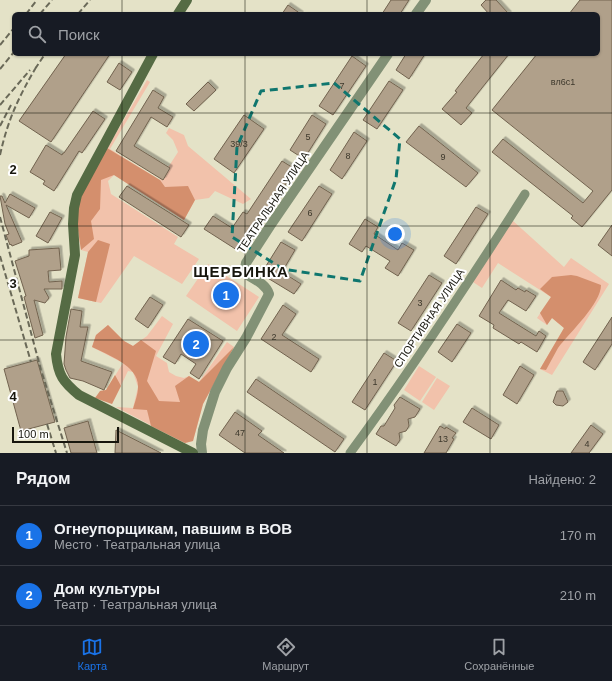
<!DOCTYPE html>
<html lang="ru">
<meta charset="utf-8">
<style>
body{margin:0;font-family:Helvetica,sans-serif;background:#20242c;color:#f1f3f6}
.scale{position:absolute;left:12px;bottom:10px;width:107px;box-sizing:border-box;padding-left:4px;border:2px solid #17160d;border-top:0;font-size:11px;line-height:14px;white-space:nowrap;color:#17160d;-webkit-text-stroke:3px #fff;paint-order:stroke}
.you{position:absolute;left:395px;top:234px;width:14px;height:14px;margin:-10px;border:3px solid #fff;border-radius:50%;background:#1a73e8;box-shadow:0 0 0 6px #1a73e833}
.badge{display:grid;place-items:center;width:26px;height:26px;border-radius:50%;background:#1a73e8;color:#fff;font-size:13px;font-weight:700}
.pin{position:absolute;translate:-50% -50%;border:2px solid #fff;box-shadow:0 1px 4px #0006}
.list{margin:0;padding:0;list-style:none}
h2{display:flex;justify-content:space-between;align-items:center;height:52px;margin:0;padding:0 16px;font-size:17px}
h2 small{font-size:13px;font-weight:400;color:#9ea1a6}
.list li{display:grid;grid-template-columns:26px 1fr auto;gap:12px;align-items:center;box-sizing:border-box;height:60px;padding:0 16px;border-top:1px solid #363941}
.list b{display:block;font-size:15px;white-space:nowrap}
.list p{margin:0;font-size:13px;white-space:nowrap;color:#9ea1a6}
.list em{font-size:13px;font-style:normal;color:#9ea1a6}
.icon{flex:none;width:22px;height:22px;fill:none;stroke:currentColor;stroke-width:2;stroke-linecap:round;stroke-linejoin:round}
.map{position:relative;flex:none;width:612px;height:453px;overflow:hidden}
.search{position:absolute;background:#171b24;box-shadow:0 1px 3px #0004;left:12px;right:12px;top:12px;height:44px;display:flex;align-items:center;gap:10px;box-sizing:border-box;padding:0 14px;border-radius:6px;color:#9ea1a6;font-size:15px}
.sheet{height:172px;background:#171b24}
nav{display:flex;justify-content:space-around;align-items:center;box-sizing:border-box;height:56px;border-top:1px solid #363941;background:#171b24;font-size:11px;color:#9ea1a6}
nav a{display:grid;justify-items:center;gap:2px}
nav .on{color:#1a73e8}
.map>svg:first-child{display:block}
.green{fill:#f2c2ab}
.forest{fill:#d48f6d}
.building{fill:#b0a08a;stroke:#72634f;filter:url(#shadow)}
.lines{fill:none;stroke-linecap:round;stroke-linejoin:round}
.minor{stroke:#829176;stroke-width:9}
.tertiary{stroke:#829176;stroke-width:10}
.secondary{stroke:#556b44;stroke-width:10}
.rail{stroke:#6a6958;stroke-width:2;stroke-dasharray:6 3;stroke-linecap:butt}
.marked{fill:none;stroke:#0f766e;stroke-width:3;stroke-dasharray:8 5;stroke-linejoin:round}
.grid{fill:none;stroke:#17160d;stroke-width:1;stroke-opacity:0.55}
.labels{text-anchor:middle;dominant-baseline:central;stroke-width:4;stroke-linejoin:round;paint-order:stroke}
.number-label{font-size:9px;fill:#3d382c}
.street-label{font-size:11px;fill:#17160d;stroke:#fff}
.district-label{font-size:15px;font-weight:bold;letter-spacing:1px;fill:#17160d;stroke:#fff}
.grid-label{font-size:13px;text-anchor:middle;font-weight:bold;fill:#17160d;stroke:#fff;stroke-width:4;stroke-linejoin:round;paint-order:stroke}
</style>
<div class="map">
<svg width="612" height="453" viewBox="0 0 612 453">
<defs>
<filter id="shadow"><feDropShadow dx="2.5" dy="-2.5" stdDeviation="0" flood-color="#0004"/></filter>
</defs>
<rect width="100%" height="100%" fill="#e4e2c7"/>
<path class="green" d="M147,80L150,82L110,149L160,180L178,152L173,140L166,133L169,128L184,135L188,146L251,199L243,204L215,191L209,198L195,200L184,220L114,175L108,181L111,194L178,237L174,244L199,259L182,284L134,256L101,303L78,298L88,252L81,250L76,217L80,195Z
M512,220L564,267L571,258L609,284L552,375L540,369L564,328L552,318L547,325L537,318L551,297L498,263L482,288L473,282Z
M208,264L259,297L237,331L186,296Z
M162,316L173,324L156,356L167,363L169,372L176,376L184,378L189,376L199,382L227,342L234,347L203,404L193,441L185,443L116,407L133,408L138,387L133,372L128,371L112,404L100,391L106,390L123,363L92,347L96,335L108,325L124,341L133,346L147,336Z
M419,366L436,377L420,401L404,390Z
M437,378L450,386L434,410L422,402Z"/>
<path class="forest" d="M107,148L160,180L165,187L188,186L195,200L184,220L114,175L101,180L100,209L91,221L94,239L81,250L76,217L80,195Z
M98,240L110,244L96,302L78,298L88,252Z
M571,275L577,276L601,285C601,304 570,332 558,348C554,355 550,363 546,370L540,369L564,328L552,318L547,325L540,313L551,297L540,289L552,277Z
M108,325L124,341L133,346L141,340L156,351L147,381L159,401L180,402L175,386L189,376L199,382L234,347L203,404L193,441L185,443L151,426L147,410L133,409C135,402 138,394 138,387C139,366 108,355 92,347L96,335Z
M115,375L121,386L112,404L95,398L100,391L106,390Z"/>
<path class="building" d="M391,0H409L400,14H382Z
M486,0H496L509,14H489L481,5Z
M580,0H612V190L582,227L571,218L573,216L492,152L503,139L583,203L593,191L492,110L537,54H598V14H569Z
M288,5L301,14H282Z
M66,54H110L51,142L19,121Z
M406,54H425L409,79L396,70Z
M484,54H509L466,108L472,113L461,125L442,109L457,92L455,91Z
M352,56L366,66L333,115L319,106Z
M119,63L132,72L120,90L107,82Z
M389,81L403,90L377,129L363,120Z
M208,82L216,90L194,111L186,104Z
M153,90L164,97L158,108L173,117L167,127L151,117L134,146L170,168L163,180L116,151Z
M93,111L105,119L82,153L79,151L54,191L43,184L45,181L30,172L46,145L62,155L63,153H64Z
M244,115L264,129L234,173L214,159Z
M312,115L326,124L304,159L290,150Z
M419,126L478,173L466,187L406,142Z
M354,132L367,141L342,179L330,170Z
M282,161L295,169L265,217L260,214L237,250L204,229L213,216L232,228L243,212L247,214Z
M127,186L189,225L181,237L119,197Z
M319,186L332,194L302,241L288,232Z
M10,194L35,208L29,218L6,205L22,242L12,246L11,244L10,245L6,235L9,234L5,224L0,196H2L5,203Z
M476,207L488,214L456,264L444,256Z
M50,212L62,218L48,243L36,236Z
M365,219L378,227L374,234L398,250L402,243L414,250L398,276L385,268L390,261L366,246L362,252L349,244Z
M612,225V256L598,245Z
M281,242L295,250L282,272L301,284L294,294L261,274Z
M59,248L61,270L48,271L49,282L62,281V289H44L49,298L45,303L34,300L43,335L35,338L24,297L26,296L15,261L29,256V250Z
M429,275L442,283L411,331L398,323Z
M501,280L516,290L518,288L525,292L526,290L536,296L526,311L508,300L499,313L536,336L539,331L546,336L537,352L521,342L519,344L493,328L494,325L479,316Z
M150,297L163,305L148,328L135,319Z
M283,305L296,314L282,335L319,359L311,372L261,339Z
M71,309L82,311L80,327H88L81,361L112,372L104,390L83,381L70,378L66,370L64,364L66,337Z
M612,317V344L595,370L583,362Z
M188,319L223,341L199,379L190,373L196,364L181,354L175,364L163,357Z
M457,324L471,333L452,362L438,352Z
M384,353L397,361L365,410L352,402Z
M37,360L55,422L21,431L4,369Z
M520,366L534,375L517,404L503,395Z
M256,379L344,439L335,452L247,392Z
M557,391H563L568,402L563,406L556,405L553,402Z
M400,397L420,409L415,417L408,419L409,426L406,431L399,433L400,440L396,446L376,434L381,426H384L395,408L394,405Z
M472,408L499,425L491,439L463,422Z
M235,412L262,431L258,435L284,453H245L219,435Z
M88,421L97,453H71L64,428Z
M591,425L603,434L589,453H571Z
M440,426L445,429L446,427L456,433L452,438L454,439L446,453H424Z
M116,430L161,453H115Z"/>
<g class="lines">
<path class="minor" d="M350,453C412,369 469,282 525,194"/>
<path class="tertiary" d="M416,14L426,0
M202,453L201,444L203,430L215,392L227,368L246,338L269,294C266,284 254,279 246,274L245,268L246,263L270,226L388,54"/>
<path class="secondary" d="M178,14L187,0
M153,54L77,195L74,208L73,224L75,255L56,354C58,375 63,382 79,395L193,453"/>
<path class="rail" d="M26,14L37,0
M40,14L52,0
M78,14L90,0
M0,45L14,28
M0,69L14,52
M35,69L45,54
M0,105L30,70
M0,126L11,105
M0,155C8,119 19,96 38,64
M0,217L41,370L67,453
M0,256L31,362
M47,424L56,453"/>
</g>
<path class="marked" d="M334,83L400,139L396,179L360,281L283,269L232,237L237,147L261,91Z"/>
<path class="grid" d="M122,0V14M245,0V14M367,0V14M490,0V14M122,54V453M245,54V453M367,54V453M490,54V453M0,113H612M0,226H612M0,340H612"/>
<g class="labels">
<g class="number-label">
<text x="563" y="82">вл6с1</text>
<text x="342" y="86">7</text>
<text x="308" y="137">5</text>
<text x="239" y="144">39/3</text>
<text x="348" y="156">8</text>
<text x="443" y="157">9</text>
<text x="310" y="213">6</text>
<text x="420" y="303">3</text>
<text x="274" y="337">2</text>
<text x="375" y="382">1</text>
<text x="240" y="433">47</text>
<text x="443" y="439">13</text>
<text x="587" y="444">4</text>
</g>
<g class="street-label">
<text transform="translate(273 202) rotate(-56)">ТЕАТРАЛЬНАЯ УЛИЦА</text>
<text transform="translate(429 318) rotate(-56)">СПОРТИВНАЯ УЛИЦА</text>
</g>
<g class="district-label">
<text x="241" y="271">ЩЕРБИНКА</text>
</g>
</g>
<g class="grid-label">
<text x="13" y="174">2</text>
<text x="13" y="288">3</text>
<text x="13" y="401">4</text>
</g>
</svg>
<div class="scale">100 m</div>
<div class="you"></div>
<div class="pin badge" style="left:226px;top:295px">1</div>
<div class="pin badge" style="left:196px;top:344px">2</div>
<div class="search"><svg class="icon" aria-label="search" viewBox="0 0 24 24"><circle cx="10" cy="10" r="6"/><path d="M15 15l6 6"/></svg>Поиск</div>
</div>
<section class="sheet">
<h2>Рядом<small>Найдено: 2</small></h2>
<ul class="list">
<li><span class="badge">1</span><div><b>Огнеупорщикам, павшим в ВОВ</b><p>Место · Театральная улица</p></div><em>170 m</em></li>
<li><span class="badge">2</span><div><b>Дом культуры</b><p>Театр · Театральная улица</p></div><em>210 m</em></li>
</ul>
</section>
<nav>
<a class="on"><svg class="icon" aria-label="map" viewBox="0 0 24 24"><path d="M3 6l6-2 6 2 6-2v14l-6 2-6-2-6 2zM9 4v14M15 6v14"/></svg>Карта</a>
<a><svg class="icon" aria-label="directions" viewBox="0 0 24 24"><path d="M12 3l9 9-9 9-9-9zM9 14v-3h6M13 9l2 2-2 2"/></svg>Маршрут</a>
<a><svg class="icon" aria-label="saved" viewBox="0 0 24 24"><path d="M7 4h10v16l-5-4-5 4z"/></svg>Сохранённые</a>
</nav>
